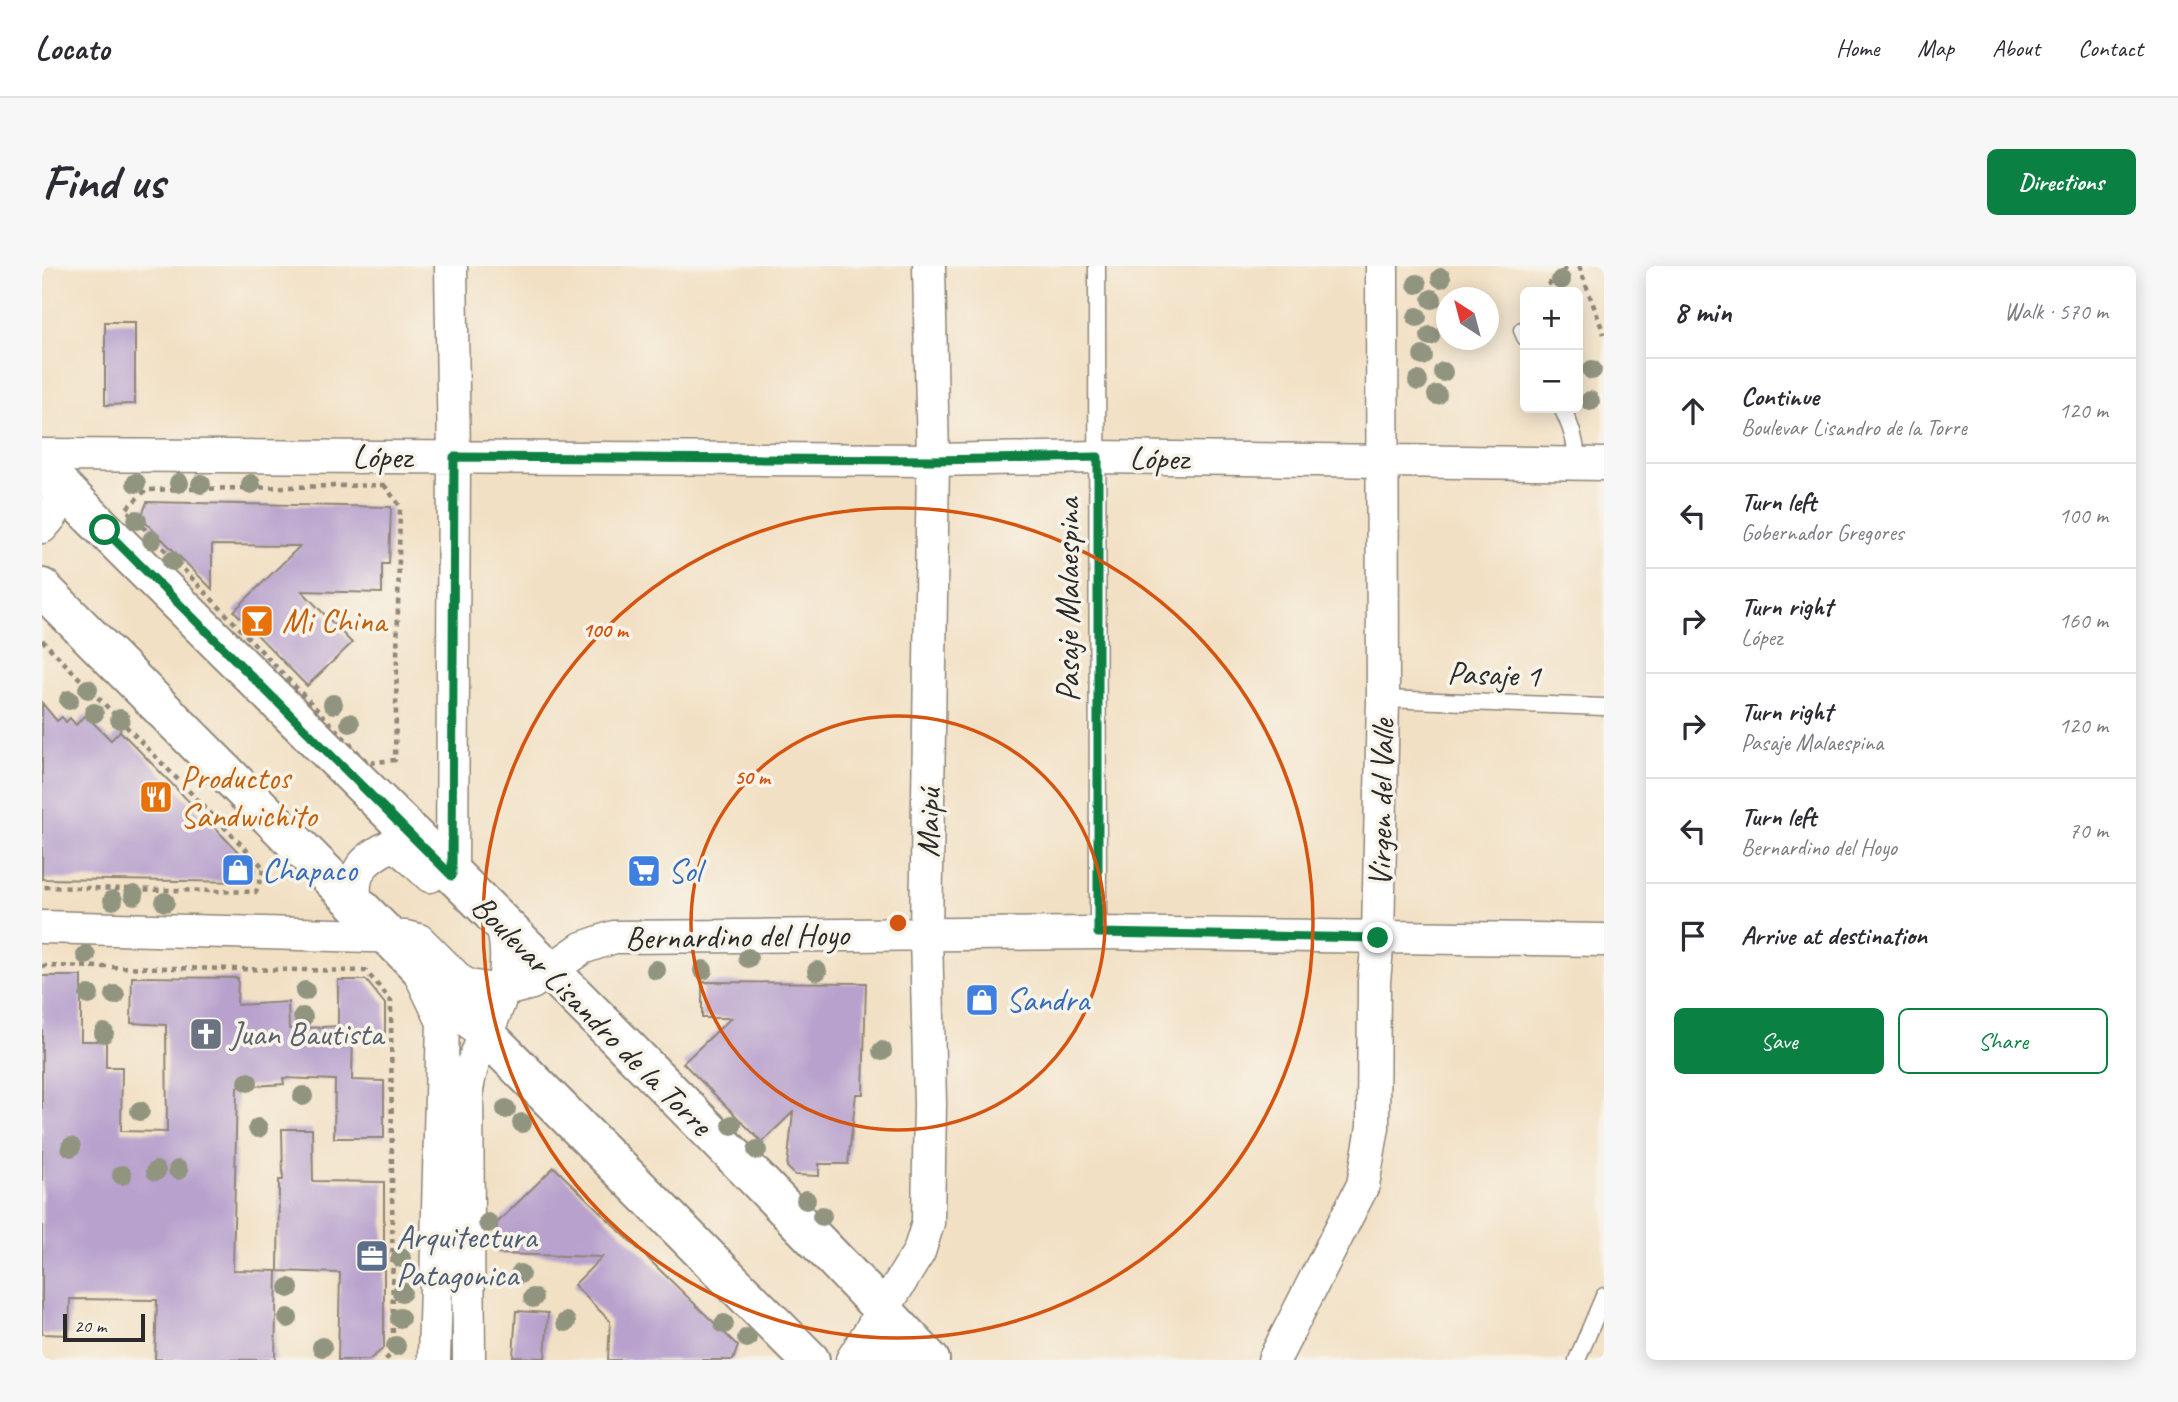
<!DOCTYPE html>
<meta charset="utf-8">
<style>
body{margin:0;font-family:Caveat,sans-serif;background:#f7f7f7;color:#2b2b33}
.controls{position:absolute;right:21px;top:21px;display:grid;overflow:hidden;border-radius:10px;box-shadow:0 4px 18px #0003}
.controls button{width:63px;height:63px;display:grid;place-items:center;padding:0;border:0;border-bottom:2px solid #e1e1e2;background:#fff;color:#2b2b33;font:35px sans-serif}
.compass{position:absolute;left:1394px;top:21px;width:63px;height:63px;border-radius:50%;background:#fff;box-shadow:0 4px 18px #0003;rotate:324deg}
.scale{position:absolute;left:21px;bottom:18px;width:82px;box-sizing:border-box;padding-left:7px;border:4px solid #2b2b2b;border-top:0;font-size:19px;line-height:24px;white-space:nowrap;color:#2b2b2b;-webkit-text-stroke:5px #f7f3e8;paint-order:stroke}
.stop{position:absolute;width:21px;height:21px;margin:-16px;border:5px solid #0b8043;border-radius:50%;background:#fff}
.stop.end{background:#0b8043;border-color:#fff;box-shadow:0 2px 7px #0008}
.list{margin:0;padding:0;list-style:none}
h2{display:flex;justify-content:space-between;align-items:center;height:91px;margin:0;padding:0 28px;font-size:30px}
h2 small{font-size:23px;font-weight:400;color:#7c7c81}
.list li{display:grid;grid-template-columns:46px 1fr auto;gap:21px;align-items:center;box-sizing:border-box;height:105px;padding:0 28px;border-top:2px solid #e1e1e2}
.list b{display:block;font-size:26px;white-space:nowrap}
.list p{margin:0;font-size:23px;white-space:nowrap;color:#7c7c81}
.list em{font-size:23px;font-style:normal;color:#7c7c81}
.actions{display:flex;gap:14px;padding:21px 28px}
.actions a{flex:1;padding:16px 0;border:2px solid #0b8043;border-radius:10px;text-align:center;font-size:24px;color:#0b8043}
.actions .main{background:#0b8043;color:#fff}
.icon{flex:none;width:38px;height:38px;fill:none;stroke:currentColor;stroke-width:2;stroke-linecap:round;stroke-linejoin:round}
.map{position:relative;flex:none;width:1562px;height:1094px;overflow:hidden;border-radius:10px}
header{display:flex;align-items:center;gap:42px;box-sizing:border-box;height:98px;padding:0 35px;background:#fff;border-bottom:2px solid #e1e1e2}
header strong{font-size:33px}
nav{display:flex;gap:38px;margin-inline-start:auto;font-size:24px}
.intro{display:flex;align-items:center;justify-content:space-between;box-sizing:border-box;height:168px;padding:0 42px}
h1{margin:0;font-size:49px}
.button{padding:18px 32px;border-radius:10px;background:#0b8043;color:#fff;font-size:24px;font-weight:700}
main{display:flex;gap:42px;padding:0 42px}
aside{flex:1;background:#fff;border-radius:10px;box-shadow:0 4px 18px #0003}
.map>svg:first-child{display:block}
.building{fill:#b8a2cd}
.lines{fill:none;stroke-linecap:round;stroke-linejoin:round}
.service-casing{stroke:#8e8678;stroke-width:19}
.minor-casing{stroke:#8e8678;stroke-width:35}
.tertiary-casing{stroke:#8e8678;stroke-width:42}
.path{stroke:#8e8678;stroke-width:4.5;stroke-dasharray:5 5;stroke-linecap:butt}
.service{stroke:#fff;stroke-width:16}
.minor{stroke:#fff;stroke-width:32}
.tertiary{stroke:#fff;stroke-width:38}
.tree{fill:#919580}
.route{stroke:#0b8043;stroke-width:9}
.ring{fill:none;stroke:#d5540f;stroke-width:3.5}
.labels{text-anchor:middle;dominant-baseline:central;stroke-width:7;stroke-linejoin:round;paint-order:stroke}
.street-label{font-size:33px;fill:#2b2b2b;stroke:#f7f3e8}
.food-label{font-size:33px;fill:#c56008;stroke:#f7f3e8;text-anchor:start}
.shop-label{font-size:33px;fill:#366cbe;stroke:#f7f3e8;text-anchor:start}
.worship-label{font-size:33px;fill:#5b616d;stroke:#f7f3e8;text-anchor:start}
.service-label{font-size:33px;fill:#4e5e75;stroke:#f7f3e8;text-anchor:start}
.centre{fill:#d5540f;stroke:#f7f3e8;stroke-width:3.5}
.ring-label{font-size:21px;text-anchor:middle;font-weight:bold;fill:#d5540f;stroke:#f7f3e8;stroke-width:7;stroke-linejoin:round;paint-order:stroke}
</style>
<header>
<strong>Locato</strong>
<nav><a>Home</a><a>Map</a><a>About</a><a>Contact</a></nav>
</header>
<div class="intro"><h1>Find us</h1><a class="button">Directions</a></div>
<main>
<div class="map">
<svg width="1562" height="1094" viewBox="0 0 1562 1094">
<rect width="100%" height="100%" fill="#f7f3e8"/>
<filter id="ink" filterUnits="userSpaceOnUse"><feTurbulence type="fractalNoise" baseFrequency=".0143" numOctaves="2"/><feDisplacementMap in="SourceGraphic" scale="14" xChannelSelector="R" yChannelSelector="G"/><feConvolveMatrix kernelMatrix="1 2 1 2 8 2 1 2 1" color-interpolation-filters="sRGB"/></filter>
<filter id="wash" filterUnits="userSpaceOnUse"><feTurbulence type="fractalNoise" baseFrequency=".00686" numOctaves="4" result="noise"/><feDisplacementMap in="SourceGraphic" scale="28" xChannelSelector="R" yChannelSelector="G"/><feGaussianBlur stdDeviation="1.57" result="paint"/><feColorMatrix in="noise" values="0 0 0 0 0 0 0 0 0 0 0 0 0 0 0 0 0 1.4 0 .05"/><feComposite in="paint" operator="in"/></filter>
<g filter="url(#wash)">
<rect width="100%" height="100%" fill="#f2e0c4"/>
<g id="blocks">
<path class="building" d="M63,56H93V138L63,139Z
M105,236L349,241L347,298H340V327L260,325L310,377L265,420L192,345L258,280L170,279V323L99,252Z
M0,437L15,455L20,451L24,456L28,452L34,459L43,449L69,474L78,465L212,602L207,616L0,613Z
M0,710H39V775H64V801H80L79,865L125,866L124,759L89,757L90,711L196,712L195,739L246,736L247,763L296,760V714H324L343,738V766L311,765L310,814L342,815V872H292L293,814L241,812L242,818L195,821L191,1004L235,1005L233,1094L113,1093L115,1034L28,1033L27,1069L0,1068Z
M660,716L824,717L821,828H814L806,898H777V910L753,909L745,901L751,846L720,876L641,797L689,752H660Z
M240,863H270L271,915L342,916V1082L327,1094H296L298,1007L236,1005L237,914H241Z
M512,901L696,1080L691,1094H566L568,1055L532,1019L560,991L455,988V957Z
M474,1045L506,1047L503,1092L471,1091Z"/>
</g>
</g>
<g filter="url(#ink)">
<use href="#blocks" fill-opacity="0" stroke="#8e8678" stroke-width="2"/>
<g class="lines">
<defs>
<path id="service" d="M1055,0L1056,667
M1480,64L1483,71
M1520,142C1528,158 1536,180 1534,198
M1341,433L1562,441
M1535,1094L1562,1030"/>
<path id="minor" d="M409,0L412,191L410,610
M0,189L891,194L1056,191L1562,198
M0,261C17,242 19,238 12,213
M314,636C308,606 322,593 348,580L359,583L388,610
M0,661L364,671L377,674L418,715L427,720L459,725L490,717L540,682L572,671L1056,667L1562,674
M379,710L401,756L392,1094
M427,1094L425,824C430,789 441,778 453,747C464,722 469,681 458,656L451,654
M810,1094L877,986L886,957L888,838L884,668L891,194L887,0
M829,1094L838,1087L849,1088L856,1094
M1232,1094L1321,919L1331,861L1332,715L1336,672L1341,433L1340,0"/>
<path id="tertiary" d="M0,201C296,499 601,788 888,1094
M0,322L768,1094"/>
</defs>
<use href="#service" class="service-casing"/>
<use href="#minor" class="minor-casing"/>
<use href="#tertiary" class="tertiary-casing"/>
<path class="path" d="M1537,0L1562,68
M1498,26L1527,0
M342,219L358,240L353,494L326,497L84,243L104,224Z
M0,374L222,602L214,626L0,621
M0,700L324,705L349,735L351,1087L343,1094"/>
<use href="#service" class="service"/>
<use href="#minor" class="minor"/>
<use href="#tertiary" class="tertiary"/>
</g>
<g class="tree">
<circle cx="1399" cy="12" r="10"/>
<circle cx="1519" cy="14" r="10"/>
<circle cx="1375" cy="18" r="10"/>
<circle cx="1390" cy="33" r="10"/>
<circle cx="1375" cy="51" r="10"/>
<circle cx="1388" cy="70" r="10"/>
<circle cx="1381" cy="90" r="10"/>
<circle cx="1550" cy="104" r="10"/>
<circle cx="1401" cy="106" r="10"/>
<circle cx="1376" cy="115" r="10"/>
<circle cx="1395" cy="129" r="10"/>
<circle cx="1548" cy="135" r="10"/>
<circle cx="94" cy="217" r="10"/>
<circle cx="137" cy="217" r="10"/>
<circle cx="159" cy="218" r="10"/>
<circle cx="209" cy="218" r="10"/>
<circle cx="95" cy="254" r="10"/>
<circle cx="110" cy="274" r="10"/>
<circle cx="130" cy="295" r="10"/>
<circle cx="46" cy="423" r="10"/>
<circle cx="27" cy="434" r="10"/>
<circle cx="291" cy="438" r="10"/>
<circle cx="52" cy="447" r="10"/>
<circle cx="78" cy="453" r="10"/>
<circle cx="308" cy="457" r="10"/>
<circle cx="92" cy="629" r="10"/>
<circle cx="71" cy="634" r="10"/>
<circle cx="123" cy="636" r="10"/>
<circle cx="44" cy="689" r="10"/>
<circle cx="706" cy="692" r="10"/>
<circle cx="614" cy="704" r="10"/>
<circle cx="661" cy="704" r="10"/>
<circle cx="775" cy="705" r="10"/>
<circle cx="263" cy="725" r="10"/>
<circle cx="47" cy="729" r="10"/>
<circle cx="73" cy="729" r="10"/>
<circle cx="261" cy="751" r="10"/>
<circle cx="62" cy="767" r="10"/>
<circle cx="840" cy="785" r="10"/>
<circle cx="206" cy="816" r="10"/>
<circle cx="261" cy="830" r="10"/>
<circle cx="464" cy="843" r="10"/>
<circle cx="98" cy="845" r="10"/>
<circle cx="480" cy="857" r="10"/>
<circle cx="690" cy="859" r="10"/>
<circle cx="216" cy="862" r="10"/>
<circle cx="29" cy="881" r="10"/>
<circle cx="715" cy="884" r="10"/>
<circle cx="136" cy="904" r="10"/>
<circle cx="114" cy="905" r="10"/>
<circle cx="80" cy="909" r="10"/>
<circle cx="764" cy="934" r="10"/>
<circle cx="780" cy="950" r="10"/>
<circle cx="446" cy="957" r="10"/>
<circle cx="359" cy="992" r="10"/>
<circle cx="478" cy="1008" r="10"/>
<circle cx="247" cy="1022" r="10"/>
<circle cx="360" cy="1026" r="10"/>
<circle cx="491" cy="1032" r="10"/>
<circle cx="246" cy="1052" r="10"/>
<circle cx="358" cy="1052" r="10"/>
<circle cx="524" cy="1056" r="10"/>
<circle cx="682" cy="1058" r="10"/>
<circle cx="705" cy="1072" r="10"/>
<circle cx="354" cy="1080" r="10"/>
<circle cx="280" cy="1081" r="10"/>
</g>
</g>
<g class="lines" filter="url(#ink)">
<path class="route" d="M63,264L410,610L412,191L891,194L1056,191V667L1336,672"/>
</g>
<g class="ring">
<circle cx="856" cy="657" r="207"/>
<circle cx="856" cy="657" r="415"/>
</g>
<defs>
<symbol id="bar-square" viewBox="-11 -11 22 22"><rect x="-9" y="-9" width="18" height="18" rx="4" fill="#e8710a" stroke="#f7f3e8"/><path d="M-6-5H6L.8 .8V4.5H3.5V6h-7V4.5H-.8V.8Z" fill="#fff"/></symbol>
<symbol id="restaurant-square" viewBox="-11 -11 22 22"><rect x="-9" y="-9" width="18" height="18" rx="4" fill="#e8710a" stroke="#f7f3e8"/><path d="M-5-6h1v4h1v-4h1v4h1v-4h1v5L-1.5 .5V6h-2V.5L-5-1ZM5-6V6H3V1.5H1.5Q1.5-4 5-6Z" fill="#fff"/></symbol>
<symbol id="shop-square" viewBox="-11 -11 22 22"><rect x="-9" y="-9" width="18" height="18" rx="4" fill="#3f7fe0" stroke="#f7f3e8"/><path d="M-5-2.5h2.3a2.7 3.5 0 0 1 5.4 0H5L5.5 6h-11ZM-1.5-2.5h3a1.5 2.3 0 0 0-3 0Z" fill="#fff"/></symbol>
<symbol id="supermarket-square" viewBox="-11 -11 22 22"><rect x="-9" y="-9" width="18" height="18" rx="4" fill="#3f7fe0" stroke="#f7f3e8"/><path d="M-6-5.5h2.5l.6 2H6L4.5 2H-2.5L-4.4-4H-6ZM-1.5 3.2a1.3 1.3 0 1 0 .1 0ZM3 3.2a1.3 1.3 0 1 0 .1 0Z" fill="#fff"/></symbol>
<symbol id="church-square" viewBox="-11 -11 22 22"><rect x="-9" y="-9" width="18" height="18" rx="4" fill="#6b7280" stroke="#f7f3e8"/><path d="M-1.2-6h2.4v3.5h3.3v2.4h-3.3V6h-2.4V-.1h-3.3v-2.4h3.3Z" fill="#fff"/></symbol>
<symbol id="office-square" viewBox="-11 -11 22 22"><rect x="-9" y="-9" width="18" height="18" rx="4" fill="#5c6f8a" stroke="#f7f3e8"/><path d="M-6-3h4V-5.5h4V-3h4V5H-6ZM-1-4.5V-3h2v-1.5ZM-6 0V1H6V0Z" fill="#fff"/></symbol>
</defs>
<g fill-rule="evenodd">
<use href="#bar-square" x="196" y="336" width="38" height="38"/>
<use href="#restaurant-square" x="95" y="512" width="38" height="38"/>
<use href="#shop-square" x="177" y="585" width="38" height="38"/>
<use href="#supermarket-square" x="583" y="586" width="38" height="38"/>
<use href="#shop-square" x="921" y="715" width="38" height="38"/>
<use href="#church-square" x="145" y="749" width="38" height="38"/>
<use href="#office-square" x="311" y="971" width="38" height="38"/>
</g>
<g class="labels">
<g class="street-label">
<text x="340" y="191">López</text>
<text transform="translate(1117 192) rotate(1)">López</text>
<text transform="translate(1026 334) rotate(-90)">Pasaje Malaespina</text>
<text transform="translate(1452 408) rotate(2)">Pasaje 1</text>
<text transform="translate(1339 537) rotate(-89)">Virgen del Valle</text>
<text transform="translate(886 557) rotate(-89)">Maipú</text>
<text transform="translate(695 670) rotate(-1)">Bernardino del Hoyo</text>
<text transform="translate(550 749) rotate(45)">Boulevar Lisandro de la Torre</text>
</g>
<g class="food-label">
<text x="240" y="355">Mi China</text>
<text x="138" y="512">Productos<tspan x="138" dy="38">Sandwichito</tspan></text>
</g>
<g class="shop-label">
<text x="220" y="604">Chapaco</text>
<text x="626" y="605">Sol</text>
<text x="964" y="734">Sandra</text>
</g>
<g class="worship-label">
<text x="188" y="768">Juan Bautista</text>
</g>
<g class="service-label">
<text x="354" y="971">Arquitectura<tspan x="354" dy="38">Patagonica</tspan></text>
</g>
</g>
<circle cx="856" cy="657" r="10" class="centre"/>
<g class="ring-label">
<text x="563" y="371">100 m</text>
<text x="710" y="518">50 m</text>
</g>
</svg>
<div class="controls">
<button>+</button>
<button>−</button>
</div>
<svg class="compass" viewBox="-18 -18 36 36"><path d="M0-13l5 13h-10z" fill="#e53935"/><path d="M0 13l5-13h-10z" fill="#7c7c81"/></svg>
<div class="scale">20 m</div>
<div class="stop" style="left:63px;top:264px"></div>
<div class="stop end" style="left:1336px;top:672px"></div>
</div>
<aside>
<h2>8 min<small>Walk · 570 m</small></h2>
<ul class="list">
<li><svg class="icon" aria-label="ahead" viewBox="0 0 24 24"><path d="M12 20V5M6 11l6-6 6 6"/></svg><div><b>Continue</b><p>Boulevar Lisandro de la Torre</p></div><em>120 m</em></li>
<li><svg class="icon" aria-label="left" viewBox="0 0 24 24"><path d="M17 20v-9H6M10 6l-5 5 5 5"/></svg><div><b>Turn left</b><p>Gobernador Gregores</p></div><em>100 m</em></li>
<li><svg class="icon" aria-label="right" viewBox="0 0 24 24"><path d="M7 20v-9h11M14 6l5 5-5 5"/></svg><div><b>Turn right</b><p>López</p></div><em>160 m</em></li>
<li><svg class="icon" aria-label="right" viewBox="0 0 24 24"><path d="M7 20v-9h11M14 6l5 5-5 5"/></svg><div><b>Turn right</b><p>Pasaje Malaespina</p></div><em>120 m</em></li>
<li><svg class="icon" aria-label="left" viewBox="0 0 24 24"><path d="M17 20v-9H6M10 6l-5 5 5 5"/></svg><div><b>Turn left</b><p>Bernardino del Hoyo</p></div><em>70 m</em></li>
<li><svg class="icon" aria-label="arrive" viewBox="0 0 24 24"><path d="M6 21V4h12l-3 4 3 4H6"/></svg><div><b>Arrive at destination</b></div></li>
</ul>
<div class="actions"><a class="main">Save</a><a>Share</a></div>
</aside>
</main>
